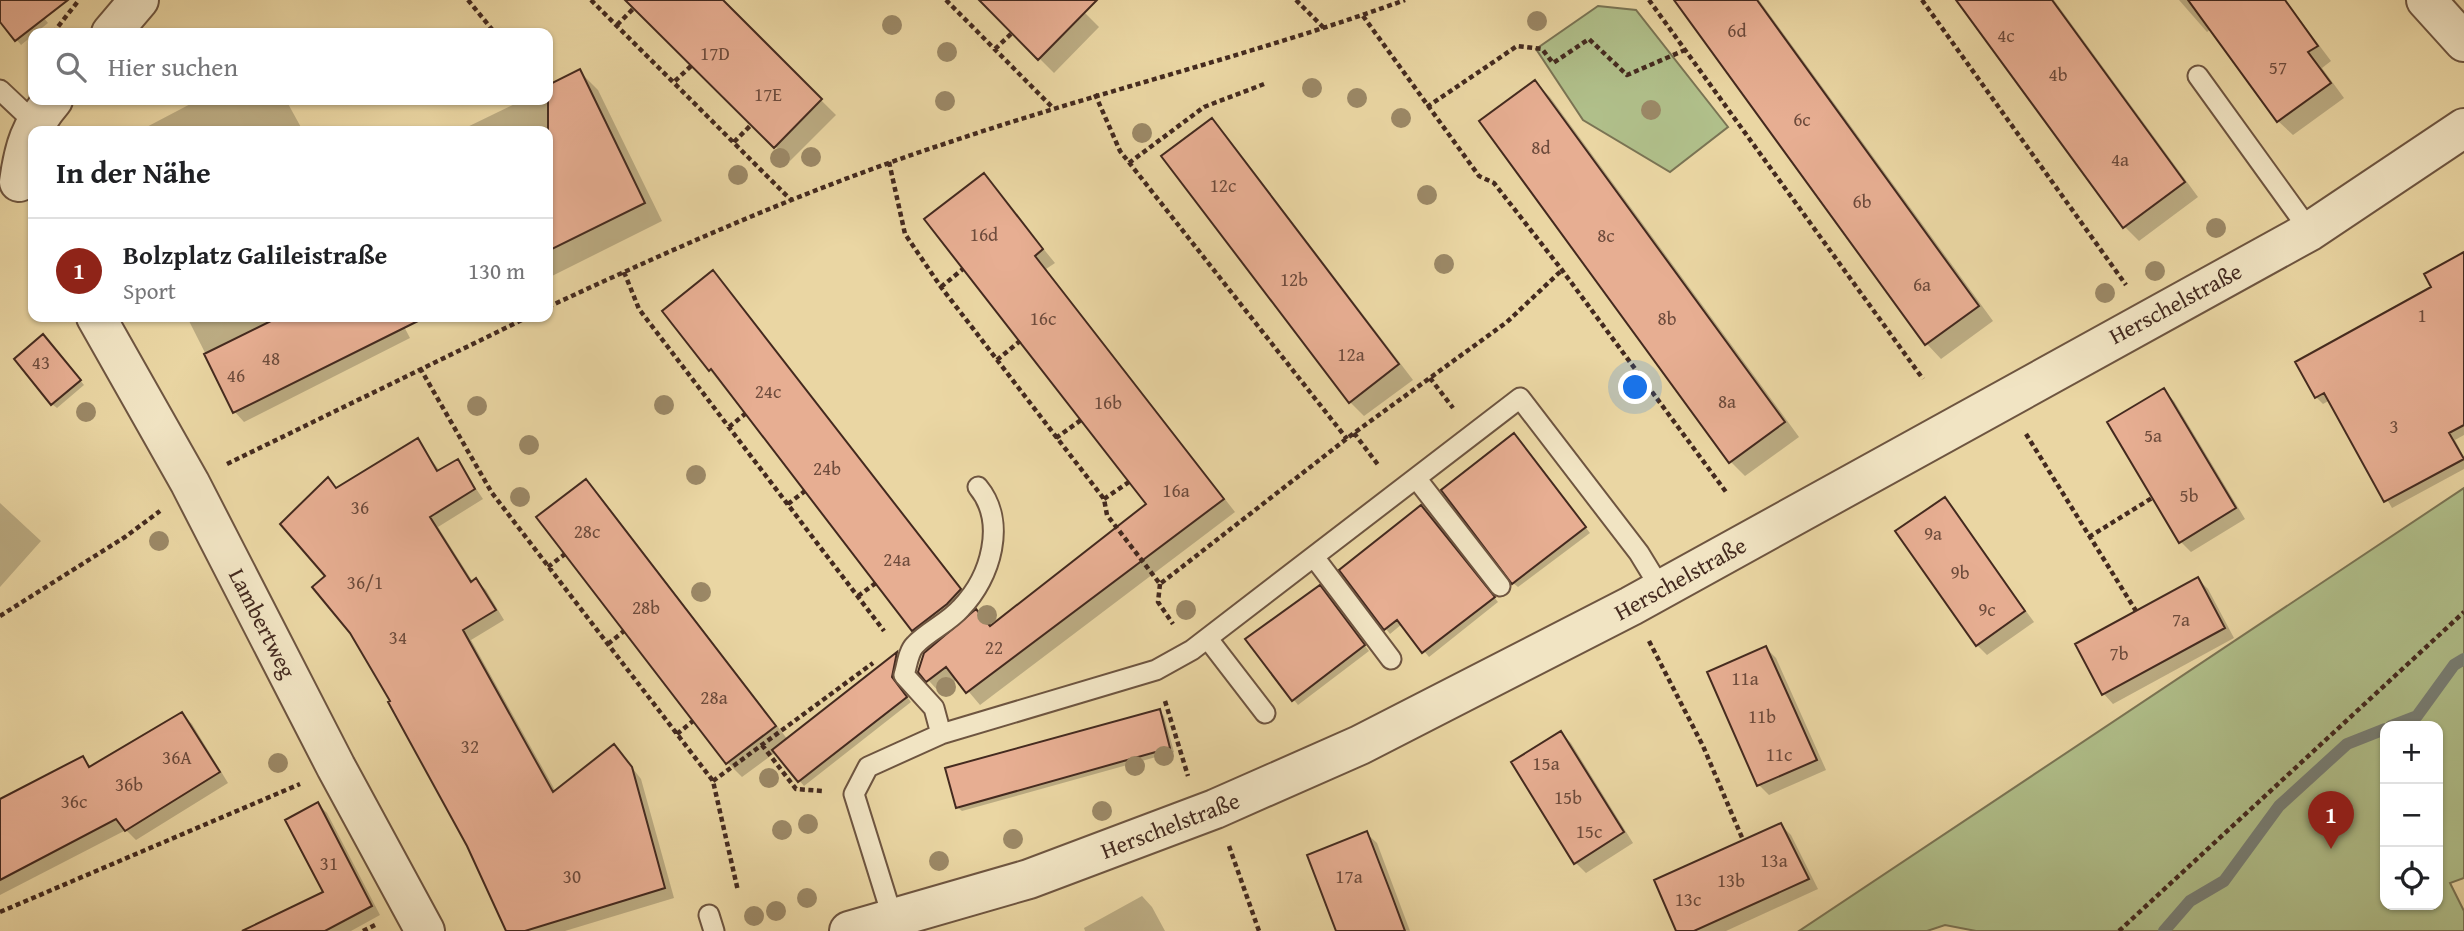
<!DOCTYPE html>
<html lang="de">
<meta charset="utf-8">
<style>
body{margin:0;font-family:"Gentium Book Plus",serif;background:#f6f6f6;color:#202124}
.controls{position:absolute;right:21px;bottom:21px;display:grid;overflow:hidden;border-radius:14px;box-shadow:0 2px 5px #0004}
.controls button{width:63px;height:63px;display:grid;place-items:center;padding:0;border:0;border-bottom:2px solid #e0e0e0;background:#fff;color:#202124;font:35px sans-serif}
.you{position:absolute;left:1636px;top:388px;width:24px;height:24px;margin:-18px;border:5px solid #fff;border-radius:50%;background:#1a73e8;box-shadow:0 0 0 10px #1a73e833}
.badge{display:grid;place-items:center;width:46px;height:46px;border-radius:50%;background:#8f2418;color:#fff;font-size:23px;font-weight:700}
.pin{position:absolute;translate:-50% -58px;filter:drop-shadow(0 2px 4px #0008)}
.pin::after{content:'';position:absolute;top:37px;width:24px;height:21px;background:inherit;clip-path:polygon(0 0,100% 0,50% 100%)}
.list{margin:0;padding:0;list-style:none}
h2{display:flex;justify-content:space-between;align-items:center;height:91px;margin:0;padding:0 28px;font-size:30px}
h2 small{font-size:23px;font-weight:400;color:#757577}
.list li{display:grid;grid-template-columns:46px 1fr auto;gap:21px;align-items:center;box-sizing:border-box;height:105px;padding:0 28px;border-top:2px solid #e0e0e0}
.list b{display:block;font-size:26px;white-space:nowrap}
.list p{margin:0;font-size:23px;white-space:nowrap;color:#757577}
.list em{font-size:23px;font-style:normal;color:#757577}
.icon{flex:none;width:38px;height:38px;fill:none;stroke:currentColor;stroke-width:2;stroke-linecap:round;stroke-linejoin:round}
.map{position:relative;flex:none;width:2464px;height:931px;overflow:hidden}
.search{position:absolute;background:#fff;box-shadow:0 2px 5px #0004;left:28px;top:28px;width:525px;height:77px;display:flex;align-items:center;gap:18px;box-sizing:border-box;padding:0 24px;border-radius:14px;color:#757577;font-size:26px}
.panel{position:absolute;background:#fff;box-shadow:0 2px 5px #0004;left:28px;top:126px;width:525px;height:196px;border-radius:14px}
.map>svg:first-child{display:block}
.green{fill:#b0bf8a;stroke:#7a7454;stroke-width:2;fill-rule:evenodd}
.shadow{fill:#0003}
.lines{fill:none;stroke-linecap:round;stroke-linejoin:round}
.stream{stroke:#787f76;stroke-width:12}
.building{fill:#e7ae92;stroke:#442a1f;stroke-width:2}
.service-casing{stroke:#6e5540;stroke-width:23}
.minor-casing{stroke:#6e5540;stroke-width:42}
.path{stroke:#442a1f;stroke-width:4.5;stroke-dasharray:5 3.5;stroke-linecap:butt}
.service{stroke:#f1e4c3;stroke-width:19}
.minor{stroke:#f1e4c3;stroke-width:38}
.tree{fill:#9b8866}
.labels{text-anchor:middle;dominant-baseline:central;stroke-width:7;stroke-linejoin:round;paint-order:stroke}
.number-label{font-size:19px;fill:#6d4b3c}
.street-label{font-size:23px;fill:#442a1f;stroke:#f1e4c3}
</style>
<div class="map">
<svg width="2464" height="931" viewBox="0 0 2464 931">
<rect width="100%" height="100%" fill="#ead6a3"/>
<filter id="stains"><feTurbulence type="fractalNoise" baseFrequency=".00286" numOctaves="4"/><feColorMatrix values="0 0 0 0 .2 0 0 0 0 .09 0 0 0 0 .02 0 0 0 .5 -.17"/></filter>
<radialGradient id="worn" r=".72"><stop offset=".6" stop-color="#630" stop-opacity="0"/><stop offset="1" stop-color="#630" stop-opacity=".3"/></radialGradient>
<path class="green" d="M1598,6L1636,10L1728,127L1670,172L1583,120L1536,49Z
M2464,488V878L2450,883L2464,911V931H1976L1945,925L1927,931H1799ZM2438,726V905H2385V726Z"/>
<path class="shadow" d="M0,0H29L48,23L21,45L0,19Z
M628,0H720L836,115L790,161Z
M981,0H1072L1099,27L1054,73Z
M1683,0H1759L1993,321L1941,359L1927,344L1678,3Z
M1959,0H2054L2198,197L2139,241L2124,226Z
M2179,0H2285L2331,61L2322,68L2344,98L2293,135L2278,121L2211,29L2207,32Z
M580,72L598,90L662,221L548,278V131H459L523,100H548V87Z
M1535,82L1550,97L1799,437L1745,476L1731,462Z
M198,100H286L303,131H139Z
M1211,120L1226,135L1413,380L1364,416L1350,402Z
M983,175L1055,263L1046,269L1235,512L980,705L958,679L940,693L920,671L976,611L991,627L1149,504Z
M2464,254V435L2455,440L2464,457V469L2392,508L2330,400L2323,404L2316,397L2434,288Z
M713,273L974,604L927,643L710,370Z
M182,317H399L410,338L244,422L235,412L189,321Z
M48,341L84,385L57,408L52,404Z
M2164,391L2174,401L2245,519L2191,552L2181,542Z
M1519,440L1590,533L1518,587L1513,583Z
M417,441L440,471L457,461L483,499L438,527L473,582L476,580L486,590L504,620L471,640L556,792L623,756L641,779L674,898L565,931H508L469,845L327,576L337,489Z
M586,481L600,496L788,740L897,654L901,659L896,683L911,702L804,786L776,752L742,777L728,763Z
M1945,500L2034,622L1987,655L1977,645Z
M0,503L41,541L0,587Z
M1426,512L1498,602L1429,657L1402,624L1390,634L1341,570Z
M2198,579L2208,589L2234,638L2113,704L2103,693Z
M1324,592L1369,651L1298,705L1247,639Z
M1766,648L1776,658L1826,770L1769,795L1759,785L1710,673Z
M1159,711L1164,716L1174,752L962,811L957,807Z
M182,714L192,724L228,783L136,840L126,830L0,895V802L83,759L91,767Z
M1561,733L1571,743L1633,843L1586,873L1576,863Z
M318,804L327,813L380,915L351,931H245L325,893Z
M1781,825L1791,835L1818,889L1726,931H1678Z
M1366,833L1377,843L1410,931H1338Z
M1142,896L1152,907L1165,931H1085L1084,928Z"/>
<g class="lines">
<path class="stream" d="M2391,726L2417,716L2454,665L2464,659
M2164,931L2190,901L2224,881L2279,806L2347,744L2385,729"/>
</g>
<path class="building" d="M0,0H68L15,41L0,22Z
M625,0H723L822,99L774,148Z
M979,0H1097L1038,60Z
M1674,0H1757L1979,306L1925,345Z
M1956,0H2052L2185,182L2123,228Z
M2188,0H2285L2318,46L2308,52L2331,83L2277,122Z
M580,69L645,203L548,251V85Z
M1535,80L1785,422L1729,463L1479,121Z
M1212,118L1399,364L1349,403L1161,156Z
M984,173L1043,249L1035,256L1224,499L966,693L946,667L926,682L918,672L924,653L976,609L990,626L1146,504L924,219Z
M2464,252V425L2449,433L2464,459L2384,502L2324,393L2315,398L2295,362L2431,287L2424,274Z
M713,270L961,589L947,604L912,631L711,369L709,371L662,311Z
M279,317H426L233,413L204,354Z
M43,334L81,380L51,405L14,359Z
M2164,388L2236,508L2179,543L2107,422Z
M1514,433L1586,527L1512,584L1441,490Z
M418,438L437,471L458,459L475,489L430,517L471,582L476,578L496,610L463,630L553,792L614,744L632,767L665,888L525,931H506L467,846L388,702L390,701L350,633L312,587L325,576L280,524L328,477L336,488Z
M586,479L776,726L726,764L536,517Z
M1945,497L2025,611L1976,646L1895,531Z
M1421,505L1495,597L1422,653L1397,620L1384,630L1339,570Z
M2198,577L2225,628L2102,695L2075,644Z
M1320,585L1365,645L1292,701L1245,639Z
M1766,646L1817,760L1757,786L1707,672Z
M897,652L892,677L907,697L798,782L772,750Z
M1160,709L1170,748L956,808L945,768Z
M182,712L220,772L125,831L116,819L0,880V799L83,756L89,767Z
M1561,731L1624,832L1574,864L1511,762Z
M318,802L372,906L325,931H242L323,892L285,820Z
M1781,823L1809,879L1694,931H1676L1654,880Z
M1367,831L1392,896L1405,931H1336L1307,855Z"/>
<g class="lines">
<defs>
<path id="service" d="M2198,76L2310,231
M0,90L34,122
M1416,478L1500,586
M1314,557L1391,659
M1208,639L1265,713
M941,734L934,708L904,675C907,666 908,652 915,645C928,631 948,623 961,608C991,577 1007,522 978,487
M709,915L714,931
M893,919L854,794L868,767L941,734L1156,670L1192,650L1520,398L1639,553L1661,589"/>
<path id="minor" d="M2426,0L2464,42
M111,33L139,0
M19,182C24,146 30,127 53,100
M96,317L190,483L336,767L425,931
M849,931L1029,879L1215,809L1360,745L1631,606L2310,231L2464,128"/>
</defs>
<use href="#service" class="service-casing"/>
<use href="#minor" class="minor-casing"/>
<path class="path" d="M468,0L495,33
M591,0L791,200
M946,0L1053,108
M1296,0L1324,28
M1649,0L1923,379
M1922,0L2126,285
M1363,16L1479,176L1494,183L1562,270L1726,492
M617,25L634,8
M53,33L79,0
M995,49L1012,33
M675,81L691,66
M1095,94L1120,151L1347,439
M1427,107L1517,46L1542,49L1553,63L1589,39L1627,75L1685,50
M734,142L751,125
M889,162L905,234L941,287L1104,499L1107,515L1160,584L1354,433L1507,322L1562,270
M1129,163L1204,107L1264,84
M624,272L639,309L884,631
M941,287L963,269
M548,307C679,246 812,187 950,142C1101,91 1256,54 1405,0
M997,360L1020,341
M420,368L492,493L713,781L738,891
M1430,378L1453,408
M729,427L745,414
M1354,433L1379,466
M2026,434L2136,611
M1056,438L1081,420
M227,464L528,317
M1104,499L1129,482
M788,504L805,491
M2089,537L2152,498
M548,567L565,554
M1160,584L1158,602L1173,624
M858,596L876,583
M0,616L125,537L160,511
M1649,641L1703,746L1743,840
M608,644L624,631
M1165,701L1188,776
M677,734L693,721
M762,745L796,789L822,791
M713,781L873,663
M1229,846L1259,931
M0,912L300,784
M363,931L375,925
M2119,931L2464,612"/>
<use href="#service" class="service"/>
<use href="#minor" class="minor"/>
</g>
<g class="tree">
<circle cx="1537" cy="21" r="10"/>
<circle cx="892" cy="25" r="10"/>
<circle cx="947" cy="52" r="10"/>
<circle cx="1312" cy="88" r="10"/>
<circle cx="1357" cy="98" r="10"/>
<circle cx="945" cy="101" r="10"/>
<circle cx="1651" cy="110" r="10"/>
<circle cx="1401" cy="118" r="10"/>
<circle cx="1142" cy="133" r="10"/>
<circle cx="811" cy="157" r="10"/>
<circle cx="780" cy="158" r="10"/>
<circle cx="738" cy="175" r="10"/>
<circle cx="1427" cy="195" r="10"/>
<circle cx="2216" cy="228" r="10"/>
<circle cx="1444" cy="264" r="10"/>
<circle cx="2155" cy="271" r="10"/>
<circle cx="2105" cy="293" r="10"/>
<circle cx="664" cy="405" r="10"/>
<circle cx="477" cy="406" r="10"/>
<circle cx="86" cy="412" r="10"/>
<circle cx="529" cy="445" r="10"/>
<circle cx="696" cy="475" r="10"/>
<circle cx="520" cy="497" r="10"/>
<circle cx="159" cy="541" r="10"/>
<circle cx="701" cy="592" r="10"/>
<circle cx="1186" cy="610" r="10"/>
<circle cx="987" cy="615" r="10"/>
<circle cx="946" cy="687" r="10"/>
<circle cx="1164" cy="756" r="10"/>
<circle cx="278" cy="763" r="10"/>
<circle cx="1135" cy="766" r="10"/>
<circle cx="769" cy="778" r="10"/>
<circle cx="1102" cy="811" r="10"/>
<circle cx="808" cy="824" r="10"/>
<circle cx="782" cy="830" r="10"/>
<circle cx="1013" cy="839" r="10"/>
<circle cx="939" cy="861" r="10"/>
<circle cx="807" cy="898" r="10"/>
<circle cx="776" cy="911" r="10"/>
<circle cx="754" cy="916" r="10"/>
</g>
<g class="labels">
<g class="number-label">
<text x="1737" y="30">6d</text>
<text x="2006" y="35">4c</text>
<text x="715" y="53">17D</text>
<text x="2278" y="67">57</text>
<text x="2058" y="74">4b</text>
<text x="768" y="94">17E</text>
<text x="1802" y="119">6c</text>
<text x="1541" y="147">8d</text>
<text x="2120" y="159">4a</text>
<text x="1223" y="185">12c</text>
<text x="1862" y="201">6b</text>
<text x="984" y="234">16d</text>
<text x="1606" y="235">8c</text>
<text x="1294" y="279">12b</text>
<text x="1922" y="284">6a</text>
<text x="2422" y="315">1</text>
<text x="1043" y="318">16c</text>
<text x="1667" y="318">8b</text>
<text x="1351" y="354">12a</text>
<text x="271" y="358">48</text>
<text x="41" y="362">43</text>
<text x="236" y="375">46</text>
<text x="768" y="391">24c</text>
<text x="1727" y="401">8a</text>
<text x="1108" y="402">16b</text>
<text x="2394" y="426">3</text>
<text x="2153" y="435">5a</text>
<text x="827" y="468">24b</text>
<text x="1176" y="490">16a</text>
<text x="2189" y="495">5b</text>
<text x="360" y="507">36</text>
<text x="587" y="531">28c</text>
<text x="1933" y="533">9a</text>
<text x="897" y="559">24a</text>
<text x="1960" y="572">9b</text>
<text x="365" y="582">36/1</text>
<text x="646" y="607">28b</text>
<text x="1987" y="609">9c</text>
<text x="2181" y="619">7a</text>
<text x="398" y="637">34</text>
<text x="994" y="647">22</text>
<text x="2119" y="653">7b</text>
<text x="1745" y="678">11a</text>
<text x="714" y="697">28a</text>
<text x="1762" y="716">11b</text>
<text x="470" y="746">32</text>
<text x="1779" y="754">11c</text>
<text x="177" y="757">36A</text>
<text x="1546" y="763">15a</text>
<text x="129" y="784">36b</text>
<text x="1568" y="797">15b</text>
<text x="74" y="801">36c</text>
<text x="1589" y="831">15c</text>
<text x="1774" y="860">13a</text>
<text x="329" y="863">31</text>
<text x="572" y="876">30</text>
<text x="1349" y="876">17a</text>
<text x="1731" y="880">13b</text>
<text x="1688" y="899">13c</text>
</g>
<g class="street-label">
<text transform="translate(2175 303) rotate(-28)">Herschelstraße</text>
<text transform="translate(1680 578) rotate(-29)">Herschelstraße</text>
<text transform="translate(263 623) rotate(63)">Lambertweg</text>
<text transform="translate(1170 825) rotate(-21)">Herschelstraße</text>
</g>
</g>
<rect width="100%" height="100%" filter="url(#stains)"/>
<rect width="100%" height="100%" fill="url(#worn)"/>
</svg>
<div class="controls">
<button>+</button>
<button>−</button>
<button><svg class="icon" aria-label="locate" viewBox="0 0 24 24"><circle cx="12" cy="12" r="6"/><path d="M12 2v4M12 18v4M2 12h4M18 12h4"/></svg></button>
</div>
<div class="you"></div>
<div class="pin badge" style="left:2331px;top:849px">1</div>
<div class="search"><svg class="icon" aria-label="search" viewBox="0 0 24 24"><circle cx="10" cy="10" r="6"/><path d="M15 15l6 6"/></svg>Hier suchen</div>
<section class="panel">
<h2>In der Nähe<small></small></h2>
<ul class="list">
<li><span class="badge">1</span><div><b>Bolzplatz Galileistraße</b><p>Sport</p></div><em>130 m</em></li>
</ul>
</section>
</div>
